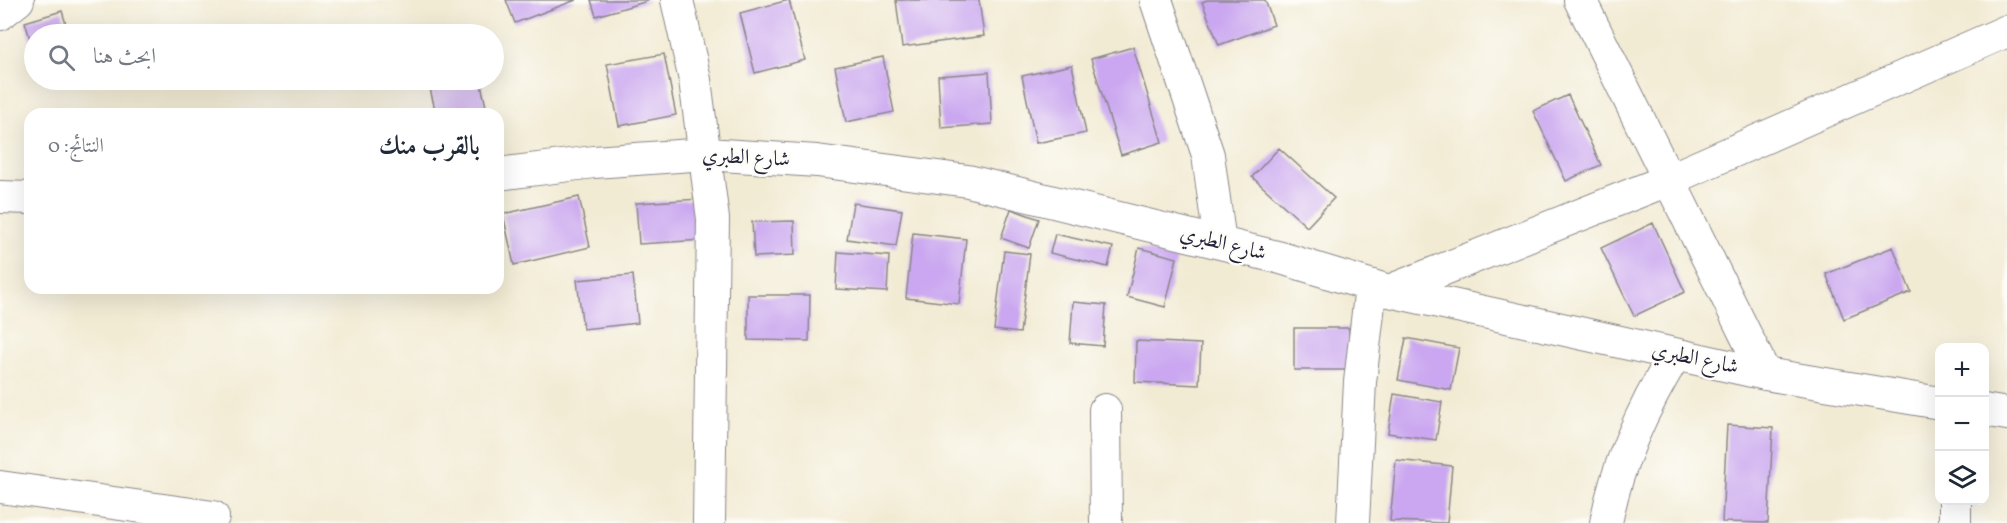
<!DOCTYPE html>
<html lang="ar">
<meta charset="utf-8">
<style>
body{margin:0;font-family:Vollkorn,Amiri,serif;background:#f2f2f3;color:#1f2937;direction:rtl}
.controls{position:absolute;right:18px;bottom:18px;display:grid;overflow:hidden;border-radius:12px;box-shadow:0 6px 24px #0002}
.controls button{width:54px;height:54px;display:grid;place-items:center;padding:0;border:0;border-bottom:2px solid #e0e1e3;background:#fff;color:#1f2937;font:30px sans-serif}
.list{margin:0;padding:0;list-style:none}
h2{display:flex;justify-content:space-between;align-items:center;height:78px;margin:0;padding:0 24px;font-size:26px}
h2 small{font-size:20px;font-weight:400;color:#747a83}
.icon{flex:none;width:33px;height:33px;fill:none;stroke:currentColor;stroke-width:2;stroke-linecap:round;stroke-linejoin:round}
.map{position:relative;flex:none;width:2007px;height:523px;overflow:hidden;direction:ltr}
.search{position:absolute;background:#fff;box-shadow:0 6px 24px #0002;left:24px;top:24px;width:480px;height:66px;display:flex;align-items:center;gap:15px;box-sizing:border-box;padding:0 21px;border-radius:33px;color:#747a83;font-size:22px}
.panel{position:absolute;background:#fff;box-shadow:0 6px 24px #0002;left:24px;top:108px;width:480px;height:186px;border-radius:18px;direction:rtl}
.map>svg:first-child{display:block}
.building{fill:#caa7f0}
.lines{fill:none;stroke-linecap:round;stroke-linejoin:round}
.minor-casing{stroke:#8a8688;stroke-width:34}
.minor{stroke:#fff;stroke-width:32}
.labels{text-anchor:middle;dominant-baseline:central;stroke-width:5;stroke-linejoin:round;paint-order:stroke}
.street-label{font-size:21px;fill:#22223b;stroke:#fdfcf7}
</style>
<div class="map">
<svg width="2007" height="523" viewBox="0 0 2007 523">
<rect width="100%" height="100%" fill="#fdfcf7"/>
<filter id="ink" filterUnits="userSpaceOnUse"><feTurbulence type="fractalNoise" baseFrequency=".0167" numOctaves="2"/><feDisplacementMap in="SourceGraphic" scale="12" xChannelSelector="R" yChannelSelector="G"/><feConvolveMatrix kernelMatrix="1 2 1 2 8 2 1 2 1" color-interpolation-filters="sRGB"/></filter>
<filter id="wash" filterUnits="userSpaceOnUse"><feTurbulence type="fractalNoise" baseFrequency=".008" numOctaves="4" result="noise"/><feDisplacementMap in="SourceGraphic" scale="24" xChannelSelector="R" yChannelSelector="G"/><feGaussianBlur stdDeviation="1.35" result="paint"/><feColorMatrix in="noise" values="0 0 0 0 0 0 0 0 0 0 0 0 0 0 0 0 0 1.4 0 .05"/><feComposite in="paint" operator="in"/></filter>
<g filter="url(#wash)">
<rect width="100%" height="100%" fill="#f2ebd4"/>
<g id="blocks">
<path class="building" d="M506,0H576L515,23Z
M591,0H648V1L596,16Z
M789,0L805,60L755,73L740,13Z
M896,0H979L984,36L902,47Z
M1207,0H1265L1274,25L1219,45L1202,2Z
M62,11L69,34H34V52L25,22Z
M1133,47L1162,142L1121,155L1091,59Z
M664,54L676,115L619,126L607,64Z
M883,57L894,112L846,122L835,67Z
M1072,65L1086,133L1036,143L1022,76Z
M989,72L992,124L941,128L938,76Z
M428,80H480L487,111L473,114H436Z
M1568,95L1601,165L1566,181L1533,111Z
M1279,148L1334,198L1307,227L1252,177Z
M579,197L590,247L514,265L503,214Z
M700,199L703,240L639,244L636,203Z
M853,203L902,210L896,246L847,239Z
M1011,209L1039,219L1029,248L1001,238Z
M794,221L795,255L754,257L752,222Z
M1653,223L1685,292L1634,316L1601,248Z
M913,233L966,239L959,304L906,298Z
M1055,234L1113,247L1108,267L1050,253Z
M1893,247L1911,292L1844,319L1826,274Z
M1139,248L1177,258L1165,307L1127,297Z
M1004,251L1030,254L1020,333L994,330Z
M838,252L889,256L887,292L836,289Z
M633,275L638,323L583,329L577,280Z
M748,295H810L809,341L748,340Z
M1073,302L1106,305L1103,346L1070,343Z
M1294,328H1349V370H1294Z
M1406,338L1459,348L1451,390L1398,380Z
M1136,341L1201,344L1199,385L1135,382Z
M1394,394L1442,402L1436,440L1388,433Z
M1727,425L1773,428L1768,523L1722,522Z
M1396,460L1452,466L1447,523L1390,521Z"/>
</g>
</g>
<g filter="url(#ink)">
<use href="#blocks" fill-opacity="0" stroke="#8a8688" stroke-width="1.5"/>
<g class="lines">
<defs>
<path id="minor" d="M677,0L695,80L713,219L709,523
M1156,0L1208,155L1220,243
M1580,0L1765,374
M0,14L18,0
M498,174L594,162L706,154L817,161L968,181L1281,258L1389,291L1765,374L1940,403
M0,197L30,198
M1389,291L1668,180L2007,31
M1105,410L1106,523
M1984,410L2007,414
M0,487L213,517
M1353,523L1360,382L1371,286
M1606,523C1617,463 1644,406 1675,355
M1955,523V500"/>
</defs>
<use href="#minor" class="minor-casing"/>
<use href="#minor" class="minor"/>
</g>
</g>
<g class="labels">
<g class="street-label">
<text transform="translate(746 158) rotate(3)">شارع الطبري</text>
<text transform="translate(1223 244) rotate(14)">شارع الطبري</text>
<text transform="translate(1695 359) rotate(12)">شارع الطبري</text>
</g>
</g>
</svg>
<div class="controls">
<button>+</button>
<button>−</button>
<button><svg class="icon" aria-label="layers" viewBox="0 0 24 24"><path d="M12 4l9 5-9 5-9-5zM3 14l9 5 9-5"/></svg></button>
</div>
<div class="search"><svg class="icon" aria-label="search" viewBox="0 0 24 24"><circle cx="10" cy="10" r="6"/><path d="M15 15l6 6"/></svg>ابحث هنا</div>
<section class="panel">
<h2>بالقرب منك<small>النتائج: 0</small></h2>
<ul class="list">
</ul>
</section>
</div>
